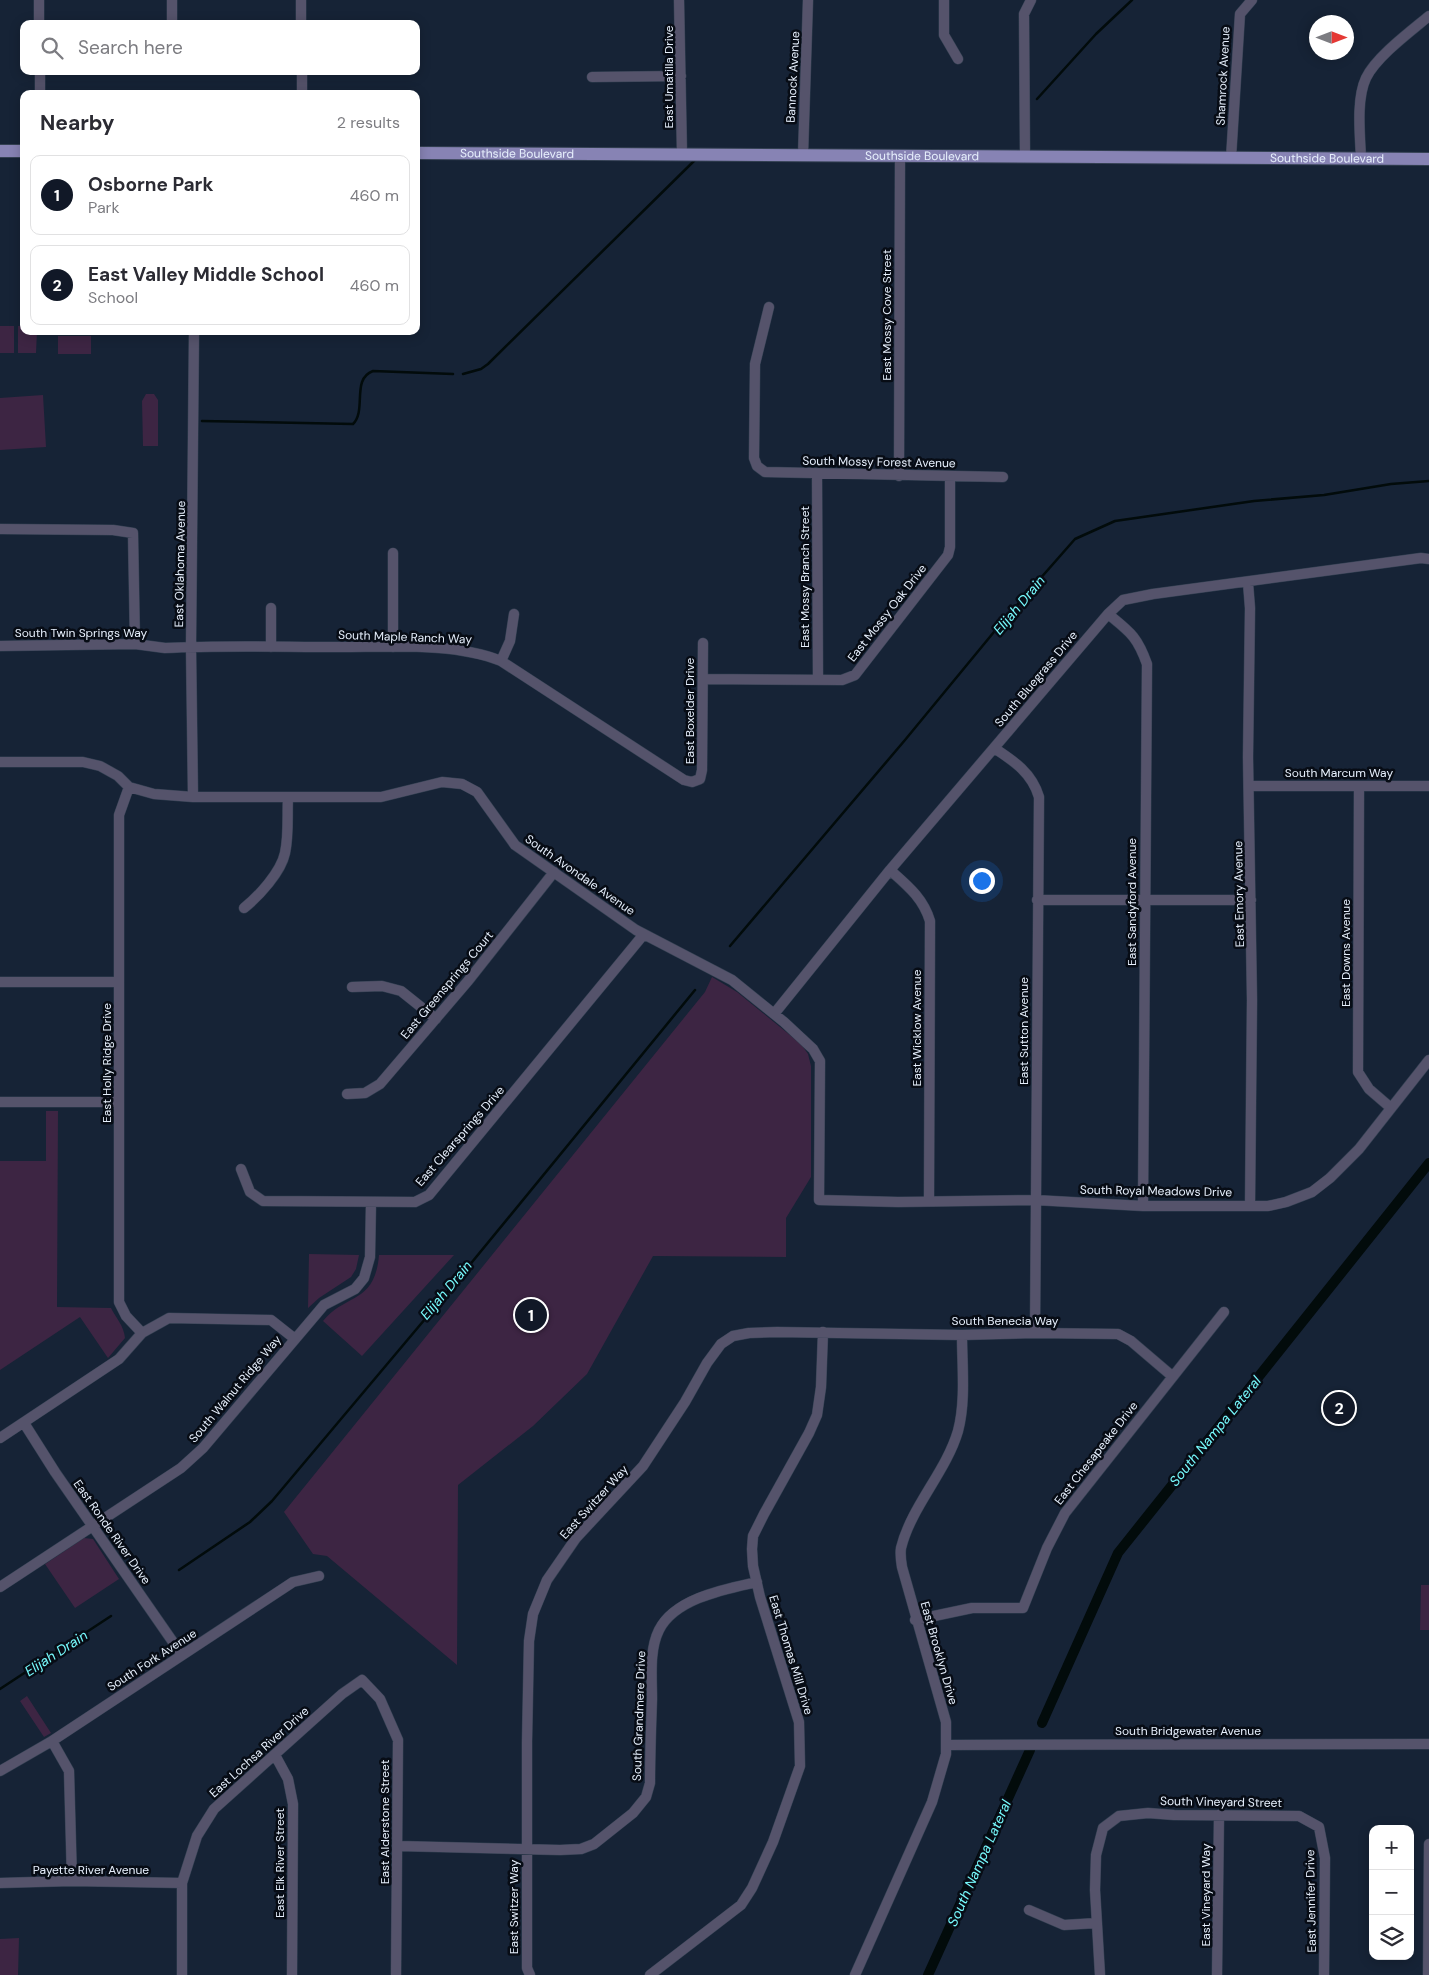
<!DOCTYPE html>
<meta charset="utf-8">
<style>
body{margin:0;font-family:"DM Sans",sans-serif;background:#f7f7f7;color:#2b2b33}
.controls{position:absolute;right:15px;bottom:15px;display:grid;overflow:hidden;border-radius:10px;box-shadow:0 2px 12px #0003}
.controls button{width:45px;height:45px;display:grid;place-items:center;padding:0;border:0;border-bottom:1px solid #e1e1e2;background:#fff;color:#2b2b33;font:25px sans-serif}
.compass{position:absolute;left:1309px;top:15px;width:45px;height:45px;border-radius:50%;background:#fff;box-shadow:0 2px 12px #0003;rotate:90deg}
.you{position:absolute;left:981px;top:880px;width:18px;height:18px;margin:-12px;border:4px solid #fff;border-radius:50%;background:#1a73e8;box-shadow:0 0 0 8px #1a73e833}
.badge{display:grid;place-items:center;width:32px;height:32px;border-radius:50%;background:#111827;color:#fff;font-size:16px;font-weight:700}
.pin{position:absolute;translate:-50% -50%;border:2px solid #fff;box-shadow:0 1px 5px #0006}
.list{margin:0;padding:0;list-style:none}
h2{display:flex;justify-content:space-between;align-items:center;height:65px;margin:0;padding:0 20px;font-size:21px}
h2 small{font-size:16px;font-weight:400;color:#7c7c81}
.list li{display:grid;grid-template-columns:32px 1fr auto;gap:15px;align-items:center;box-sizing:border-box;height:80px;margin:0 10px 10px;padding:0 10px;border:1px solid #e1e1e2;border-radius:10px}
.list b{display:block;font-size:19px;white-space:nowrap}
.list p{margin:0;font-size:16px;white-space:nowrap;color:#7c7c81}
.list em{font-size:16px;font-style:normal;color:#7c7c81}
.icon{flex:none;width:28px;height:28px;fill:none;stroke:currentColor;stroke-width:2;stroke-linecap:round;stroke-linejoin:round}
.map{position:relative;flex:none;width:1429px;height:1975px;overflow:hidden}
.search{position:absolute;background:#fff;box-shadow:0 2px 12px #0003;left:20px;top:20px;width:400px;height:55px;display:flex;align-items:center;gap:12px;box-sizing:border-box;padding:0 18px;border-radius:10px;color:#7c7c81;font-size:19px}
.panel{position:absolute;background:#fff;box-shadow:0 2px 12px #0003;left:20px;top:90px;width:400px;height:245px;border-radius:10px}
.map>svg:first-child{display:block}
.green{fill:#3d2543}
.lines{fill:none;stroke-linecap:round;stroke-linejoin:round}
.stream{stroke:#020b0b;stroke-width:2.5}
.canal{stroke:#020b0b;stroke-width:10}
.minor-casing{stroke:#334052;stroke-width:11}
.major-casing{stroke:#334052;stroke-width:14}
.minor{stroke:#55536b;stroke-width:10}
.major{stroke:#8783b4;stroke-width:12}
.labels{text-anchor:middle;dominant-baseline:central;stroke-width:5;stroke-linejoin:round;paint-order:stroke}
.street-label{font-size:12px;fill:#e7f0fd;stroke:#070c15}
.water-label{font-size:14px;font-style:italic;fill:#77fbfe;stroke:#070c15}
</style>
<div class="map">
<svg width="1429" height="1975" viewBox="0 0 1429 1975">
<rect width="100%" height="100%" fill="#162336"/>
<path class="green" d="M0,326H14V353H0Z
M18,326H24V331H37L36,353H18Z
M58,336H91V354H58Z
M146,394H154L158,400V446H143L142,401Z
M43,395L46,447L0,450V398Z
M712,977L737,992L801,1044L808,1054L811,1066V1177L786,1218V1257L653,1256L587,1374L533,1426L458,1485L457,1665L327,1556L313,1554L284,1512L705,992Z
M46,1111H58L57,1307L111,1308C116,1318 124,1326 125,1338L108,1358L80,1317L0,1370V1161H46Z
M309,1254L359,1255L356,1269L351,1277L319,1298L308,1308Z
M379,1255H454L362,1356L323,1321C346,1293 375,1304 379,1255Z
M84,1538L93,1539L119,1579L75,1608L45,1564Z
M1421,1585H1429V1630H1420Z
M27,1696L51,1733L44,1737L20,1701Z
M19,1938L18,1975H0V1939Z"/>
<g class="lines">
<path class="stream" d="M1037,99L1096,34L1132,0
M463,374L481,369L488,364L695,160
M202,421L353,424C367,410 351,379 373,371L453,374
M730,946L905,740L1003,621L1075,539L1115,521L1254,501L1324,495L1391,484L1429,481
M179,1570L250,1522L272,1501L436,1306L695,990
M0,1689L111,1616"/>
<path class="canal" d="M1042,1723L1118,1553L1429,1163
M928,1975L1030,1750"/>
<defs>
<path id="minor" d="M39,0V24
M301,0V24
M679,0L682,154
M944,0V35L958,59
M172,24V0
M40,71V94
M302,71V94
M592,77L681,76
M803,155L808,0
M1025,156L1024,14L1031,0
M1231,158L1240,14L1252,0
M1361,158C1360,135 1356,99 1366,78C1376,57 1411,31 1429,16
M769,307L755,364L754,458L757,466L765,472L1003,477
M817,474L818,680
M899,476L900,155
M0,529L113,530L133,533L135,644
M393,553V647
M1248,583L1250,608L1248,757L1252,1000L1250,1206
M271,608V647
M1108,614C1130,632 1137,636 1147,664L1143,1206
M0,646L135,644L165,648C223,645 281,647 340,647C389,647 456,642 501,661L684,780L692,782L700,779L702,770L703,643
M501,661L510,641L514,614
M703,679L842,680L855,675L948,555L950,547V477
M994,748C1014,761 1032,773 1039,797L1035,1333
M0,762H83L100,766L118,776L129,787L154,794L193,797H381L442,782L462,784L477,792L515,845L636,930L732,980L784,1022L813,1049L820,1061L819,1200L898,1202L1035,1200L1143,1206H1268L1286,1202L1312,1192L1330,1178L1359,1149L1429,1060
M1249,786H1429
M1359,786L1358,1072L1369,1089L1391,1108
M129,787L119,815V1302L126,1316L142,1333
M193,797L191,647L194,331
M890,870C908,886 923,898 930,921L929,1201
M1037,900H1251
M244,908C259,896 281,872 285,853C289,835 287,815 288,798
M0,982H119
M352,987L382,986L401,991L436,1019
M774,1014L890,870L1108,614L1123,600L1153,594L1421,558L1429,559
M347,1094L365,1093L380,1084L468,981L554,872
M0,1102H119
M241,1169L250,1192L263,1201L415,1202L429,1195L644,934
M24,1423L55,1472L182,1655
M0,1438L119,1359L142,1333L169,1318L271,1320L295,1339
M0,1587L181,1468L203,1448L324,1305L355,1289L364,1278L370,1257L371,1202
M915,1620L972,1608H1023L1047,1548L1065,1513L1224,1312
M52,1741L69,1771L72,1881
M946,1745L1429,1744
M275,1755L288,1779L293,1804L292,1975
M0,1771L52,1741L293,1582L319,1576
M398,1846L560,1850L581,1849L594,1844L633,1813L646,1797L650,1783C650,1755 651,1727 652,1699C652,1677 649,1650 659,1630C675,1598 726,1589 757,1582
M0,1883L72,1881L182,1883
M1029,1910L1064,1925L1097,1923
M182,1975V1883L197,1836L214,1809L342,1694L362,1680L380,1699L398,1740L396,1975
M530,1975L527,1968V1742L529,1641L533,1614L547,1580L576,1538L643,1466L685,1402L707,1363L721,1344L733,1336L749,1333L777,1332L962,1335L1035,1333L1118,1334L1131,1341L1172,1376
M650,1975L741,1905L752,1888L773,1842L800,1766L799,1722L760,1597L753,1566L752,1549L753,1536L764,1514L809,1433L817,1415L821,1387L823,1332
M855,1975L932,1802L946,1754V1722L902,1567C901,1561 900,1554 901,1548C911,1507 946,1472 958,1431C966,1401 962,1365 962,1335
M1100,1975L1095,1890L1096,1855L1103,1828L1119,1816L1148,1813L1174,1815L1299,1816L1319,1827L1325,1858L1324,1975
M1217,1975L1219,1815
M1428,1975L1429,1844"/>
<g id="major">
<path d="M0,151H24"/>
<path id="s1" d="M416,153L1429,159"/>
</g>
</defs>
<use href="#minor" class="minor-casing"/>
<use href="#major" class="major-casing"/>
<use href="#minor" class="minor"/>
<use href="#major" class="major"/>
</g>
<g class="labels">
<g class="street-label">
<text transform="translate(1223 76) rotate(-87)">Shamrock Avenue</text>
<text transform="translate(669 77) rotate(-90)">East Umatilla Drive</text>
<text transform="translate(793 77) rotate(-87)">Bannock Avenue</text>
<text stroke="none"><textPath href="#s1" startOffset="101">Southside Boulevard</textPath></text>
<text stroke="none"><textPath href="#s1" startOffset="506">Southside Boulevard</textPath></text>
<text stroke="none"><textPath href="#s1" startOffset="911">Southside Boulevard</textPath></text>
<text transform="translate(887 315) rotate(-90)">East Mossy Cove Street</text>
<text transform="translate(879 462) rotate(1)">South Mossy Forest Avenue</text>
<text transform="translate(180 564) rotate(-89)">East Oklahoma Avenue</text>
<text transform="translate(805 577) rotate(-90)">East Mossy Branch Street</text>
<text transform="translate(887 613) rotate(-52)">East Mossy Oak Drive</text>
<text x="81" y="633">South Twin Springs Way</text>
<text transform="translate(405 637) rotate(2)">South Maple Ranch Way</text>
<text transform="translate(1036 679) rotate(-50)">South Bluegrass Drive</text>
<text transform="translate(690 711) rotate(-90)">East Boxelder Drive</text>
<text x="1339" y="773">South Marcum Way</text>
<text transform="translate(580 875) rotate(35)">South Avondale Avenue</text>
<text transform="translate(1239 894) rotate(-91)">East Emory Avenue</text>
<text transform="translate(1132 902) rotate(-90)">East Sandyford Avenue</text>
<text transform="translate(1346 953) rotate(-90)">East Downs Avenue</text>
<text transform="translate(447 985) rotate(-50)">East Greensprings Court</text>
<text transform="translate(917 1028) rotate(-90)">East Wicklow Avenue</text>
<text transform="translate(1024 1031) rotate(-90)">East Sutton Avenue</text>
<text transform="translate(107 1063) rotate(-90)">East Holly Ridge Drive</text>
<text transform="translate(460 1136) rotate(-49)">East Clearsprings Drive</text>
<text transform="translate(1156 1191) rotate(1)">South Royal Meadows Drive</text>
<text x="1005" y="1321">South Benecia Way</text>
<text transform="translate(235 1389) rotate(-50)">South Walnut Ridge Way</text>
<text transform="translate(1096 1453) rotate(-52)">East Chesapeake Drive</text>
<text transform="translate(594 1502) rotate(-48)">East Switzer Way</text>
<text transform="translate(112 1532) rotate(55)">East Ronde River Drive</text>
<text transform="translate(939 1653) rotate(74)">East Brooklyn Drive</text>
<text transform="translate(791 1655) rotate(73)">East Thomas Mill Drive</text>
<text transform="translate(152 1660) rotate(-33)">South Fork Avenue</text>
<text transform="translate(639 1716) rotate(-88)">South Grandmere Drive</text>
<text x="1188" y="1731">South Bridgewater Avenue</text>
<text transform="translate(259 1752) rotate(-42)">East Lochsa River Drive</text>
<text transform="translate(1221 1802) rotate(1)">South Vineyard Street</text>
<text transform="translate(385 1822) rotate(-90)">East Alderstone Street</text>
<text transform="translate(280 1863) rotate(-90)">East Elk River Street</text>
<text x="91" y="1870">Payette River Avenue</text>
<text transform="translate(1206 1895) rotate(-90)">East Vineyard Way</text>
<text transform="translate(1311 1901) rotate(-91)">East Jennifer Drive</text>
<text transform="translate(514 1907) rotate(-90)">East Switzer Way</text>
</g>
<g class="water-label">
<text transform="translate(1019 605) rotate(-50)">Elijah Drain</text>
<text transform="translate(446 1290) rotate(-50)">Elijah Drain</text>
<text transform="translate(1215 1431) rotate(-51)">South Nampa Lateral</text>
<text transform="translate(56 1653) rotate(-33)">Elijah Drain</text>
<text transform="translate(979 1863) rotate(-66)">South Nampa Lateral</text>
</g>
</g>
</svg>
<div class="controls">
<button>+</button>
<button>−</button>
<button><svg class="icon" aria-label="layers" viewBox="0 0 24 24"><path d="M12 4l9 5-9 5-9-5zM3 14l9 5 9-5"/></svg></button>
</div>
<svg class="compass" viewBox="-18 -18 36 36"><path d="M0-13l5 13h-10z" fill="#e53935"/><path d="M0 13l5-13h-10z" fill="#7c7c81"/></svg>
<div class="you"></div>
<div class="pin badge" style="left:531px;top:1315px">1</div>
<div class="pin badge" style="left:1339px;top:1408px">2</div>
<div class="search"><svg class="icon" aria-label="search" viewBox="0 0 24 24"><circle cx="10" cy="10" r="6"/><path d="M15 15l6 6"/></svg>Search here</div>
<section class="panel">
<h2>Nearby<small>2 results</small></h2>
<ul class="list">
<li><span class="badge">1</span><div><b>Osborne Park</b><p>Park</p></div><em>460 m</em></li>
<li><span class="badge">2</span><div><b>East Valley Middle School</b><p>School</p></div><em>460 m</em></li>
</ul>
</section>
</div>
